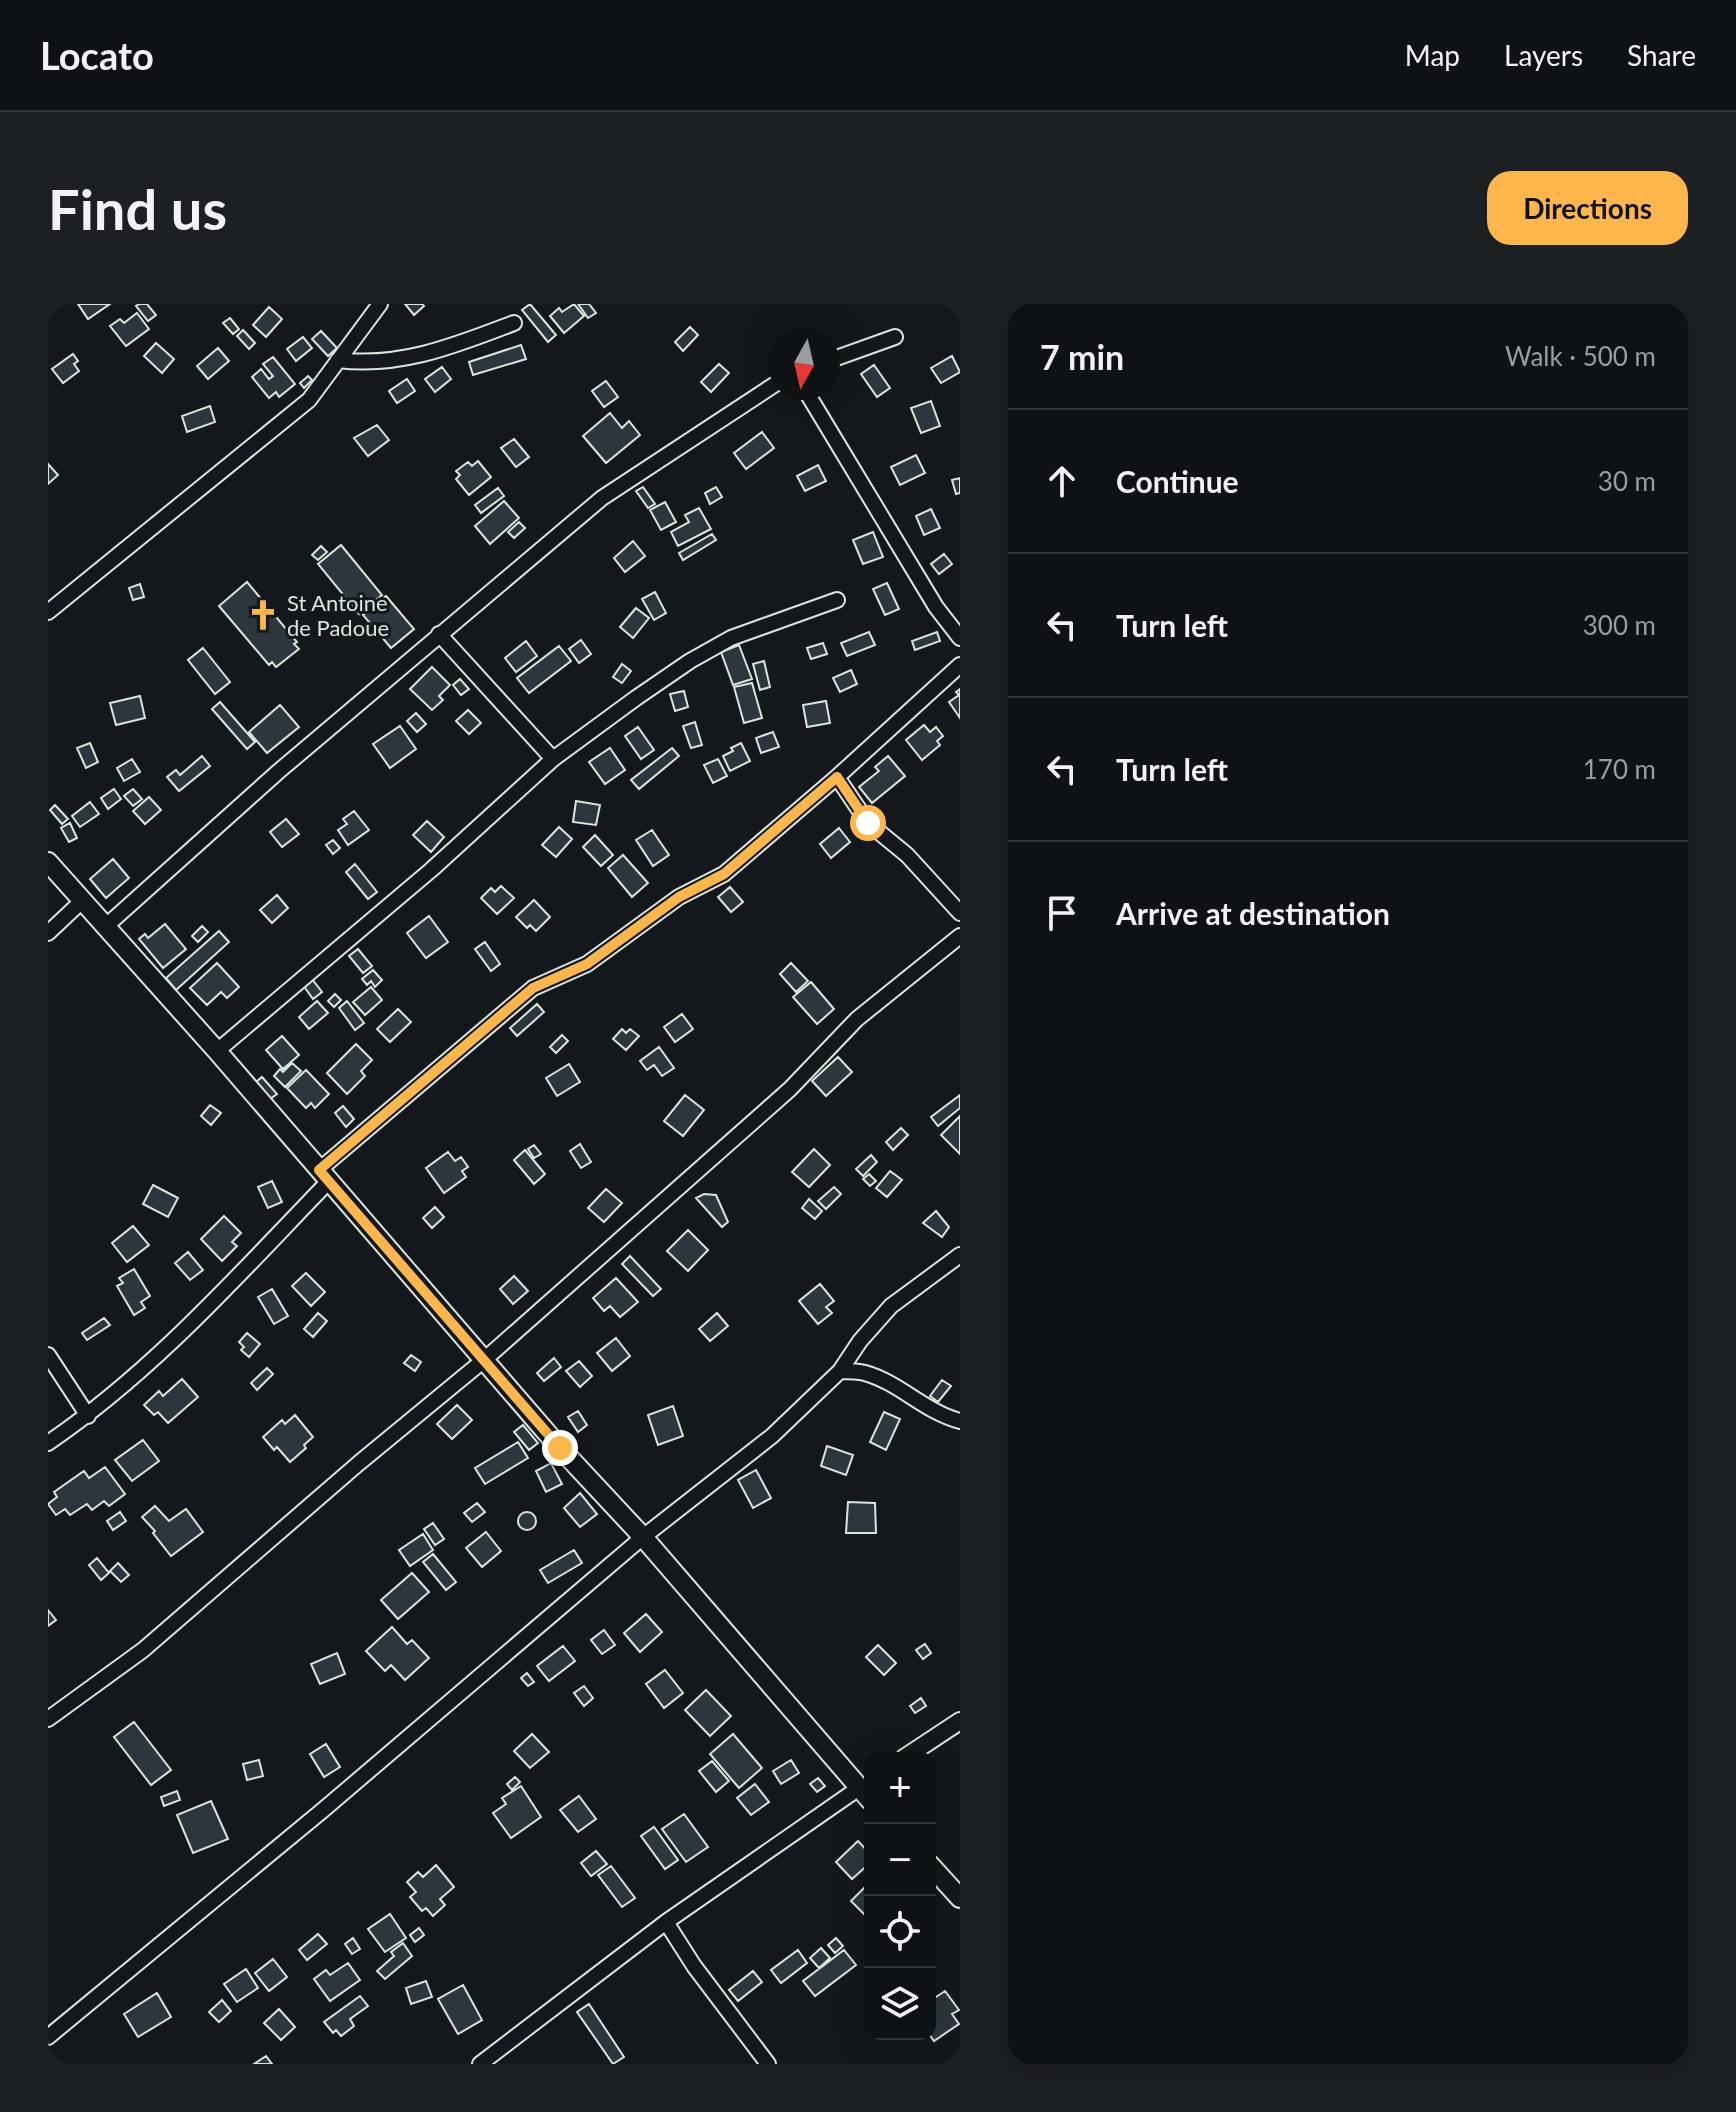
<!DOCTYPE html>
<meta charset="utf-8">
<style>
body{margin:0;font-family:Lato,sans-serif;background:#1d2022;color:#f1f3f6}
.controls{position:absolute;right:24px;bottom:24px;display:grid;overflow:hidden;border-radius:16px;box-shadow:0 8px 32px #0002}
.controls button{width:72px;height:72px;display:grid;place-items:center;padding:0;border:0;border-bottom:2px solid #2f3234;background:#0f1215;color:#f1f3f6;font:40px sans-serif}
.compass{position:absolute;left:720px;top:24px;width:72px;height:72px;border-radius:50%;background:#0f1215;box-shadow:0 8px 32px #0002;rotate:188deg}
.stop{position:absolute;width:24px;height:24px;margin:-18px;border:6px solid #ffb74d;border-radius:50%;background:#fff}
.stop.end{background:#ffb74d;border-color:#fff;box-shadow:0 2px 8px #0008}
.list{margin:0;padding:0;list-style:none}
h2{display:flex;justify-content:space-between;align-items:center;height:104px;margin:0;padding:0 32px;font-size:34px}
h2 small{font-size:26px;font-weight:400;color:#9b9ea0}
.list li{display:grid;grid-template-columns:52px 1fr auto;gap:24px;align-items:center;box-sizing:border-box;height:144px;padding:0 32px;border-top:2px solid #2f3234}
.list b{display:block;font-size:30px;white-space:nowrap}
.list em{font-size:26px;font-style:normal;color:#9b9ea0}
.icon{flex:none;width:44px;height:44px;fill:none;stroke:currentColor;stroke-width:2;stroke-linecap:round;stroke-linejoin:round}
.map{position:relative;flex:none;width:912px;height:1760px;overflow:hidden;border-radius:24px}
header{display:flex;align-items:center;gap:48px;box-sizing:border-box;height:112px;padding:0 40px;background:#0f1215;border-bottom:2px solid #2f3234}
header strong{font-size:38px}
nav{display:flex;gap:44px;margin-inline-start:auto;font-size:28px}
.intro{display:flex;align-items:center;justify-content:space-between;box-sizing:border-box;height:192px;padding:0 48px}
h1{margin:0;font-size:56px}
.button{padding:20px 36px;border-radius:24px;background:#ffb74d;color:#111;font-size:28px;font-weight:700}
main{display:flex;gap:48px;padding:0 48px}
aside{flex:1;background:#0f1215;border-radius:24px;box-shadow:0 8px 32px #0002}
.map>svg:first-child{display:block}
.building{fill:#2c363c;stroke:#d8e6dc;stroke-width:2}
.lines{fill:none;stroke-linecap:round;stroke-linejoin:round}
.minor-casing{stroke:#d8e6dc;stroke-width:18}
.tertiary-casing{stroke:#d8e6dc;stroke-width:20}
.secondary-casing{stroke:#d8e6dc;stroke-width:22}
.minor{stroke:#14181c;stroke-width:14}
.tertiary{stroke:#14181c;stroke-width:16}
.secondary{stroke:#14181c;stroke-width:18}
.route{stroke:#ffb74d;stroke-width:10}
.labels{text-anchor:middle;dominant-baseline:central;stroke-width:6;stroke-linejoin:round;paint-order:stroke}
.poi-label{font-size:22px;fill:#d8e6dc;stroke:#14181c;text-anchor:start}
</style>
<header>
<strong>Locato</strong>
<nav><a>Map</a><a>Layers</a><a>Share</a></nav>
</header>
<div class="intro"><h1>Find us</h1><a class="button">Directions</a></div>
<main>
<div class="map">
<svg width="912" height="1760" viewBox="0 0 912 1760">
<rect width="100%" height="100%" fill="#14181c"/>
<path class="building" d="M30,0H62L40,15Z
M91,0H99L108,11L100,17L88,2Z
M357,0H374L376,2L366,11Z
M482,0L508,31L500,38L474,6Z
M526,0L536,12L516,29L502,12L511,4L514,8Z
M530,0H541L548,9L540,14Z
M221,3L234,15L218,33L205,21Z
M89,9L101,25L78,42L62,22L72,15L76,19Z
M182,14L191,25L185,30L175,19Z
M642,23L650,31L635,47L627,38Z
M195,26L207,39L201,45L189,32Z
M273,27L289,44L280,52L264,35Z
M255,33L264,44L248,57L239,45Z
M108,39L126,55L114,69L96,52Z
M473,41L478,55L425,71L421,58Z
M170,44L181,57L160,75L149,62Z
M25,50L30,57L26,60L31,67L15,79L4,65Z
M904,52L912,68L893,79L883,64Z
M225,53L247,80L231,93L228,88L221,94L204,73L213,65L221,75L225,72L215,60Z
M671,60L681,69L663,88L653,78Z
M826,61L842,84L829,93L813,70Z
M394,63L403,75L387,88L377,75Z
M260,72L264,76L256,84L252,79Z
M359,75L367,87L349,99L341,87Z
M558,77L570,93L556,103L544,87Z
M883,97L892,122L873,129L863,104Z
M162,102L167,118L139,128L134,112Z
M562,109L574,124L581,117L592,131L558,159L535,132Z
M329,121L341,136L320,152L306,134Z
M714,128L726,144L698,165L686,149Z
M466,135L481,153L468,163L453,144Z
M868,151L877,169L852,181L843,163Z
M430,157L443,173L421,191L408,175L412,171L408,167L420,158L424,162Z
M0,160L10,171L0,180Z
M770,161L778,177L757,187L749,172Z
M912,174V189L908,190L904,176Z
M595,183L607,200L600,204L588,187Z
M668,183L674,193L662,200L657,189Z
M450,184L456,192L433,209L427,201Z
M456,197L471,214L442,240L427,222Z
M617,198L628,218L613,226L602,206Z
M651,204L663,225L630,242L623,228L641,218L637,211Z
M883,205L892,224L876,231L868,212Z
M471,218L477,224L466,234L460,228Z
M825,228L835,253L815,260L805,236Z
M664,230L668,236L635,256L631,249Z
M585,237L597,252L577,268L566,254Z
M293,241L334,291L311,310L270,260Z
M273,242L279,248L270,256L264,251Z
M896,250L904,260L891,270L883,260Z
M199,278L249,338L246,340L251,345L228,363L224,358L221,361L171,302Z
M839,279L851,305L837,311L825,285Z
M92,280L96,293L85,296L81,284Z
M607,288L618,309L606,316L594,295Z
M338,292L366,325L343,344L315,311Z
M588,304L601,314L585,334L572,323Z
M821,328L827,341L799,352L793,339Z
M889,328L892,337L867,346L864,337Z
M533,336L543,350L531,359L521,345Z
M478,337L489,352L468,368L457,354Z
M775,339L779,350L763,355L759,344Z
M691,341L704,375L685,381L673,348Z
M511,342L523,357L481,389L469,374Z
M155,344L182,378L167,390L140,356Z
M716,357L722,383L712,386L705,360Z
M574,360L583,367L574,379L565,373Z
M384,363L402,381L391,392L395,396L384,406L362,385Z
M803,366L809,380L792,388L785,374Z
M412,375L421,385L413,391L405,381Z
M704,379L714,414L696,419L686,383Z
M912,385V414L901,398L911,391L908,388Z
M636,387L640,403L627,407L622,390Z
M92,392L97,414L68,421L62,399Z
M778,397L782,419L759,423L755,401Z
M172,398L207,438L199,445L164,405Z
M232,401L251,423L219,449L201,428Z
M420,406L433,419L421,430L408,417Z
M368,409L378,420L369,428L359,417Z
M647,418L654,441L643,444L635,422Z
M876,421L882,428L888,423L895,432L889,437L892,441L874,456L858,436Z
M352,422L368,445L342,464L325,440Z
M590,423L606,446L593,455L577,432Z
M725,428L731,443L713,449L708,434Z
M42,439L50,458L38,464L29,444Z
M693,439L702,457L682,467L675,452L685,447L683,444Z
M562,444L577,466L557,480L541,458Z
M624,444L631,452L591,485L583,476Z
M154,452L162,462L131,487L119,473L128,466L132,471Z
M840,452L857,472L824,499L811,483L831,467L827,463Z
M84,455L92,468L76,477L69,464Z
M670,455L679,472L665,479L656,461Z
M66,485L73,495L60,505L53,494Z
M85,485L94,495L85,502L76,492Z
M101,493L113,506L97,520L85,507Z
M528,497L552,501L548,521L525,518Z
M42,498L51,510L32,523L24,512Z
M7,501L20,515L14,520L2,506Z
M306,507L321,526L300,541L290,526L299,520L295,515Z
M238,515L251,530L234,543L222,528Z
M379,517L396,533L383,548L365,531Z
M22,519L29,534L21,538L13,524Z
M511,523L524,535L508,553L494,541Z
M791,524L802,538L783,554L772,540Z
M604,526L621,551L605,562L588,536Z
M547,531L565,551L553,562L535,543Z
M285,536L292,544L285,550L278,541Z
M575,551L600,579L584,593L560,564Z
M65,555L81,574L58,594L42,575Z
M307,560L329,588L320,595L298,568Z
M453,582L466,594L449,610L433,594L443,584L447,588Z
M682,583L695,598L683,608L670,593Z
M229,591L240,604L224,619L212,606Z
M486,596L502,613L488,627L482,621L479,624L468,613Z
M381,612L400,638L378,654L359,629Z
M117,620L138,645L115,664L91,635L97,630L100,634Z
M154,622L160,628L150,638L144,632Z
M171,627L181,638L128,686L118,674Z
M437,638L452,660L443,667L427,645Z
M310,645L324,662L315,669L301,652Z
M169,659L191,683L179,694L173,688L159,701L142,684Z
M743,659L760,677L748,688L732,670Z
M325,666L334,676L327,683L323,677L319,681L314,675Z
M264,675L274,688L265,695L255,681Z
M763,678L786,705L769,720L745,693Z
M323,683L334,696L317,711L305,698Z
M287,690L293,696L286,703L280,697Z
M269,697L280,709L261,725L251,713Z
M299,697L316,719L307,726L291,704Z
M489,700L496,708L469,732L462,724Z
M350,705L363,718L342,738L329,725Z
M634,710L645,725L627,738L616,723Z
M574,725L578,729L582,725L591,732L578,746L565,735Z
M514,731L520,737L508,749L502,743Z
M234,732L251,751L235,765L218,746Z
M308,740L324,756L313,767L317,772L299,790L279,769Z
M611,743L626,764L614,772L606,761L599,766L592,757Z
M790,753L804,768L778,792L764,777Z
M244,759L253,767L237,783L226,772L232,765L235,768Z
M521,760L532,778L509,792L498,774Z
M258,766L281,790L267,804L263,799L258,804L239,784Z
M214,773L229,790L222,795L208,778Z
M637,791L656,806L635,832L616,817Z
M912,791V804L890,822L883,813Z
M162,801L173,809L163,821L153,812Z
M295,802L306,815L298,823L287,809Z
M912,812V850L893,831Z
M853,824L860,831L845,846L838,838Z
M532,840L543,858L533,864L522,847Z
M486,841L493,850L486,854L480,845Z
M766,845L782,861L761,883L744,868Z
M477,846L497,870L486,880L466,856Z
M400,848L407,857L413,853L420,863L414,867L418,873L396,889L378,864Z
M823,851L829,858L815,872L808,865Z
M842,867L854,876L839,893L828,884Z
M821,870L828,877L822,882L815,875Z
M224,877L234,898L220,904L210,883Z
M105,881L130,894L120,913L95,900Z
M786,883L793,890L778,905L770,897Z
M558,885L574,899L556,918L540,904Z
M656,890L668,891L680,918L674,923L648,894Z
M761,895L774,907L767,915L754,904Z
M387,903L396,913L384,924L375,914Z
M888,907L901,923L894,933L875,919Z
M176,912L193,929L184,938L189,942L174,957L153,935Z
M85,922L101,941L79,958L64,939Z
M640,926L660,946L640,967L619,947Z
M140,948L155,966L142,976L127,959Z
M582,952L613,985L605,992L574,960Z
M86,965L102,992L93,998L97,1004L86,1011L69,982L75,979L71,974Z
M258,969L277,988L263,1002L244,982Z
M466,972L480,987L465,1000L452,985Z
M568,974L590,998L572,1013L562,1002L556,1007L545,994Z
M772,980L786,997L778,1003L784,1009L770,1020L751,997Z
M224,985L240,1012L226,1020L210,993Z
M270,1009L279,1017L265,1033L256,1025Z
M669,1009L680,1022L662,1037L651,1025Z
M56,1014L62,1021L39,1036L34,1029Z
M199,1029L212,1040L201,1053L193,1046L196,1043L191,1038Z
M568,1034L582,1052L564,1067L549,1049Z
M363,1051L373,1058L367,1067L356,1059Z
M506,1054L513,1063L496,1077L489,1069Z
M531,1057L544,1072L532,1083L518,1067Z
M219,1064L225,1070L209,1086L203,1079Z
M134,1075L150,1093L120,1119L110,1108L106,1111L96,1101L111,1087L115,1092Z
M894,1076L903,1082L890,1098L882,1092Z
M409,1101L424,1116L404,1135L389,1120Z
M625,1102L635,1132L610,1141L600,1111Z
M530,1107L539,1121L530,1128L520,1113Z
M836,1108L852,1115L838,1146L822,1138Z
M247,1111L265,1133L256,1141L258,1144L242,1158L229,1143L226,1146L215,1133L234,1116L237,1120Z
M475,1121L490,1139L481,1146L466,1128Z
M95,1136L111,1157L84,1177L67,1156Z
M470,1138L480,1154L437,1180L427,1164Z
M779,1142L805,1151L798,1171L773,1162Z
M503,1159L514,1180L498,1188L488,1167Z
M57,1163L77,1190L61,1202L56,1197L44,1206L39,1200L22,1211L17,1205L8,1211L0,1200L9,1193L6,1188L36,1167L41,1174Z
M708,1166L723,1194L705,1204L690,1176Z
M532,1189L549,1210L532,1223L516,1204Z
M800,1198L827,1199L828,1229H798Z
M429,1199L437,1208L424,1218L416,1209Z
M107,1202L121,1217L138,1205L155,1228L123,1252L105,1229L107,1227L94,1213Z
M72,1208L78,1217L65,1226L59,1217Z
M470 1217a9 9 0 1 1 18 0a9 9 0 1 1-18 0Z
M385,1219L396,1235L387,1241L376,1225Z
M438,1228L453,1247L434,1263L418,1244Z
M375,1230L385,1246L362,1262L351,1246Z
M526,1246L534,1259L500,1279L492,1266Z
M385,1250L408,1278L398,1286L375,1258Z
M49,1254L61,1269L53,1276L41,1261Z
M70,1259L81,1271L73,1278L62,1267Z
M364,1269L381,1288L350,1315L333,1296Z
M0,1306L8,1316L0,1322Z
M598,1310L614,1328L592,1348L576,1329Z
M344,1323L359,1340L364,1336L381,1354L357,1376L343,1361L337,1367L318,1347Z
M556,1326L567,1341L554,1350L543,1336Z
M877,1340L883,1349L875,1355L868,1346Z
M830,1341L848,1359L836,1371L818,1353Z
M515,1342L527,1357L501,1377L489,1362Z
M289,1349L297,1370L272,1380L263,1360Z
M617,1366L635,1389L616,1404L598,1380Z
M479,1369L486,1378L480,1382L473,1374Z
M536,1382L545,1394L536,1402L526,1389Z
M658,1386L683,1412L662,1432L637,1406Z
M873,1394L878,1402L867,1409L862,1402Z
M86,1418L123,1466L103,1481L66,1433Z
M484,1430L501,1448L482,1464L466,1447Z
M685,1430L714,1464L691,1484L662,1450Z
M278,1440L292,1463L276,1473L262,1450Z
M211,1456L215,1472L199,1476L195,1460Z
M743,1456L751,1469L733,1480L725,1467Z
M664,1457L681,1477L668,1488L651,1467Z
M467,1473L472,1478L464,1486L459,1480Z
M770,1474L777,1482L769,1488L762,1480Z
M707,1480L721,1498L703,1511L689,1494Z
M473,1482L493,1513L463,1534L445,1509L458,1500L454,1494Z
M129,1487L132,1496L116,1502L113,1493Z
M531,1492L548,1515L530,1528L512,1506Z
M163,1497L180,1535L145,1549L129,1511Z
M636,1510L660,1543L638,1558L614,1525Z
M606,1523L630,1556L617,1565L593,1532Z
M810,1537L822,1550V1559L804,1575L788,1558Z
M548,1547L559,1560L543,1572L533,1559Z
M388,1561L406,1583L392,1595L397,1601L385,1612L378,1604L374,1607L362,1593L368,1588L359,1578L370,1568L375,1573Z
M563,1562L587,1594L574,1603L550,1571Z
M822,1578V1616L803,1597Z
M342,1610L358,1634L337,1648L320,1625Z
M371,1624L376,1631L367,1638L362,1631Z
M270,1630L279,1640L259,1656L251,1646Z
M305,1634L312,1645L304,1650L297,1640Z
M788,1634L795,1642L787,1649L780,1641Z
M355,1639L364,1652L337,1675L329,1667L346,1652L343,1648Z
M773,1644L782,1654L771,1664L762,1654Z
M750,1646L759,1659L733,1679L723,1666Z
M796,1646L808,1661L767,1692L755,1677Z
M225,1655L239,1673L221,1687L207,1669Z
M300,1659L312,1676L282,1697L266,1675L278,1666L282,1671Z
M198,1665L210,1684L189,1698L176,1680Z
M705,1667L714,1678L690,1697L681,1686Z
M378,1677L384,1693L363,1700L358,1684Z
M415,1681L434,1716L410,1730L390,1695Z
M897,1687L911,1706L904,1710L911,1720L886,1737L881,1730L882,1697Z
M109,1689L123,1713L90,1733L76,1710Z
M312,1692L320,1702L302,1715L306,1722L293,1732L288,1726L285,1729L276,1718Z
M174,1696L183,1707L171,1718L161,1708Z
M541,1700L576,1753L565,1760L529,1708Z
M231,1705L247,1723L233,1736L216,1719Z
M218,1752L224,1760H206Z"/>
<g class="lines">
<defs>
<path id="minor" d="M290,56C353,64 408,41 466,19
M780,57L847,33
M756,84L888,303L912,334
M0,308L261,96L332,0
M391,330L505,455
M789,473L820,519L859,551L912,609
M57,623L231,467L554,194L732,77
M0,629L34,597
M169,747L383,566L505,455L588,394L642,357L683,334L789,296
M271,866L485,684L539,660L631,593L676,570L789,473L912,361
M0,1051L40,1112
M792,1067C800,1067 809,1067 817,1069C852,1079 877,1108 912,1117
M0,1139C106,1067 192,969 281,877
M0,1415L95,1346L311,1159L436,1056L742,785L809,715L912,632
M618,1618L646,1662L720,1760
M0,1733L275,1506L595,1233L724,1132L792,1067L812,1037L843,1002L912,951
M432,1760L618,1618L811,1484"/>
<path id="tertiary" d="M856,1454L912,1417"/>
<path id="secondary" d="M0,558L169,747L512,1144L595,1233L822,1496
M882,1561L912,1594"/>
</defs>
<use href="#minor" class="minor-casing"/>
<use href="#tertiary" class="tertiary-casing"/>
<use href="#secondary" class="secondary-casing"/>
<use href="#minor" class="minor"/>
<use href="#tertiary" class="tertiary"/>
<use href="#secondary" class="secondary"/>
</g>
<g class="lines">
<path class="route" d="M512,1144L271,866L485,684L539,660L631,593L676,570L789,473L820,519"/>
</g>
<defs>
<symbol id="church-bare" viewBox="-9 -9 18 18"><path d="M-1.2-6h2.4v3.5h3.3v2.4h-3.3V6h-2.4V-.1h-3.3v-2.4h3.3Z" fill="#ffb74d" stroke="#14181c" stroke-width="2.5" paint-order="stroke"/></symbol>
</defs>
<g fill-rule="evenodd">
<use href="#church-bare" x="193" y="289" width="44" height="44"/>
</g>
<g class="labels">
<g class="poi-label">
<text x="239" y="298">St Antoine<tspan x="239" dy="25">de Padoue</tspan></text>
</g>
</g>
</svg>
<div class="controls">
<button>+</button>
<button>−</button>
<button><svg class="icon" aria-label="locate" viewBox="0 0 24 24"><circle cx="12" cy="12" r="6"/><path d="M12 2v4M12 18v4M2 12h4M18 12h4"/></svg></button>
<button><svg class="icon" aria-label="layers" viewBox="0 0 24 24"><path d="M12 4l9 5-9 5-9-5zM3 14l9 5 9-5"/></svg></button>
</div>
<svg class="compass" viewBox="-18 -18 36 36"><path d="M0-13l5 13h-10z" fill="#e53935"/><path d="M0 13l5-13h-10z" fill="#9b9ea0"/></svg>
<div class="stop" style="left:820px;top:519px"></div>
<div class="stop end" style="left:512px;top:1144px"></div>
</div>
<aside>
<h2>7 min<small>Walk · 500 m</small></h2>
<ul class="list">
<li><svg class="icon" aria-label="ahead" viewBox="0 0 24 24"><path d="M12 20V5M6 11l6-6 6 6"/></svg><div><b>Continue</b></div><em>30 m</em></li>
<li><svg class="icon" aria-label="left" viewBox="0 0 24 24"><path d="M17 20v-9H6M10 6l-5 5 5 5"/></svg><div><b>Turn left</b></div><em>300 m</em></li>
<li><svg class="icon" aria-label="left" viewBox="0 0 24 24"><path d="M17 20v-9H6M10 6l-5 5 5 5"/></svg><div><b>Turn left</b></div><em>170 m</em></li>
<li><svg class="icon" aria-label="arrive" viewBox="0 0 24 24"><path d="M6 21V4h12l-3 4 3 4H6"/></svg><div><b>Arrive at destination</b></div></li>
</ul>
</aside>
</main>
